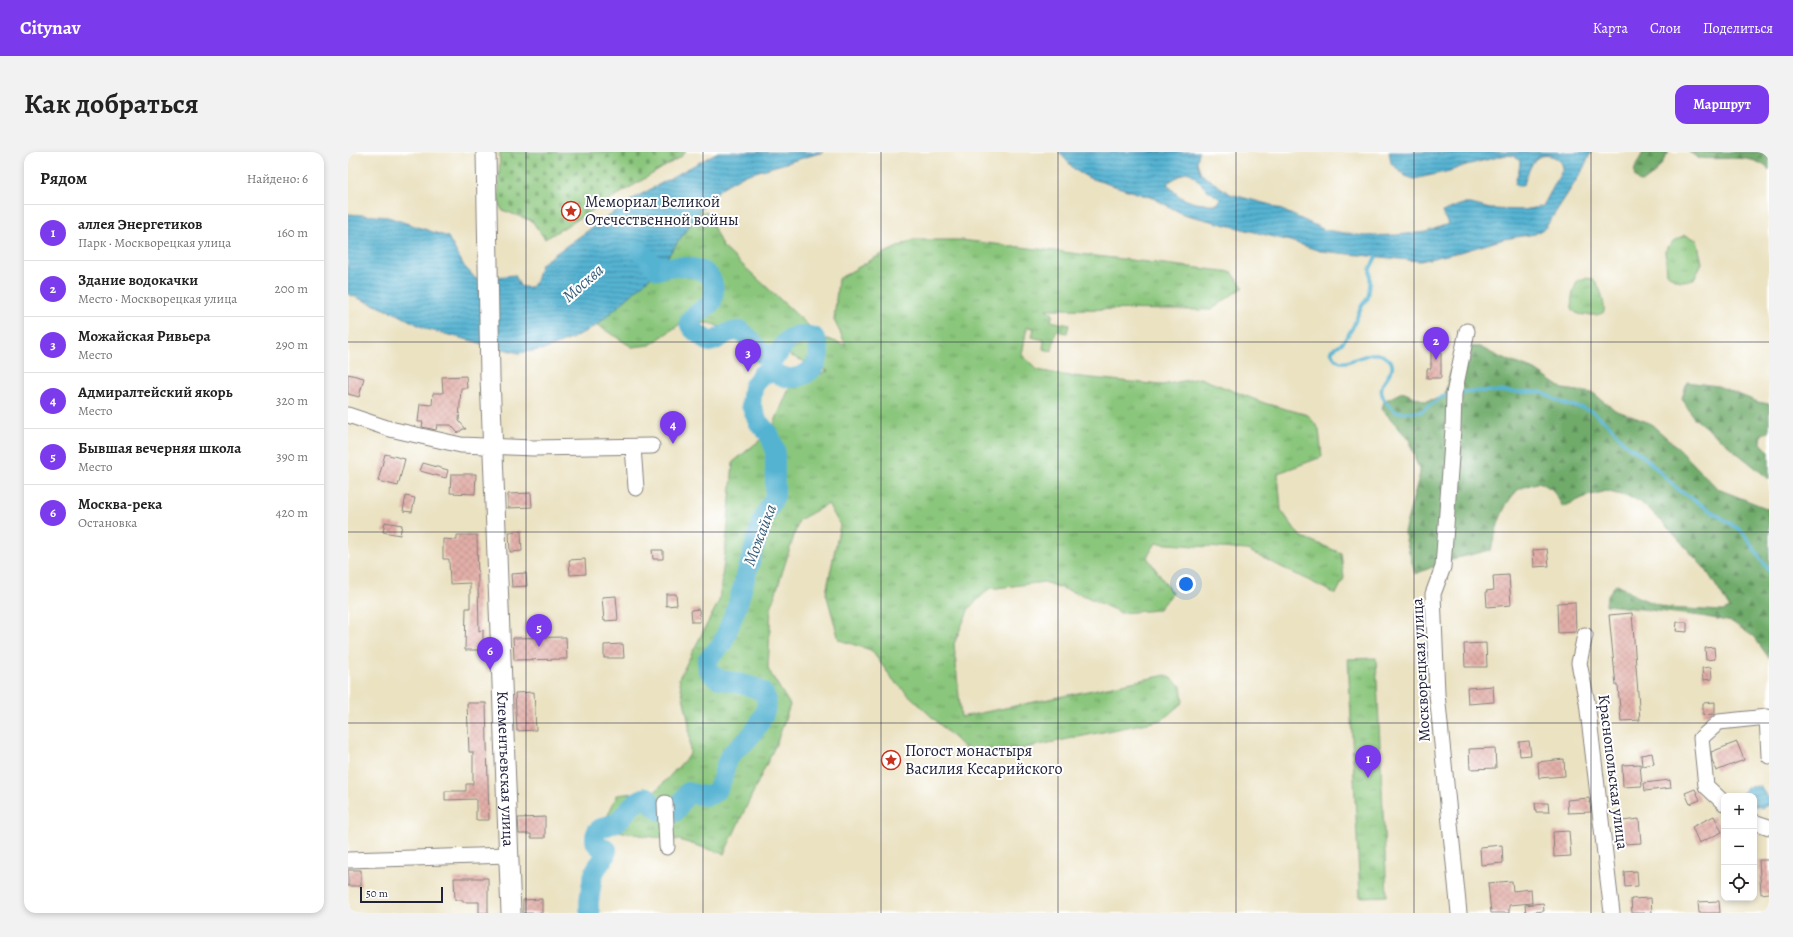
<!DOCTYPE html>
<html lang="ru">
<meta charset="utf-8">
<style>
body{margin:0;font-family:Alegreya,serif;background:#f2f2f2;color:#222}
.controls{position:absolute;right:12px;bottom:12px;display:grid;overflow:hidden;border-radius:8px;box-shadow:0 2px 6px #0003}
.controls button{width:36px;height:36px;display:grid;place-items:center;padding:0;border:0;border-bottom:1px solid #e0e0e0;background:#fff;color:#222;font:20px sans-serif}
.scale{position:absolute;left:12px;bottom:10px;width:83px;box-sizing:border-box;padding-left:4px;border:2px solid #22223b;border-top:0;font-size:11px;line-height:14px;white-space:nowrap;color:#22223b;-webkit-text-stroke:3px #fff;paint-order:stroke}
.you{position:absolute;left:838px;top:432px;width:14px;height:14px;margin:-10px;border:3px solid #fff;border-radius:50%;background:#1a73e8;box-shadow:0 0 0 6px #1a73e833}
.badge{display:grid;place-items:center;width:26px;height:26px;border-radius:50%;background:#7c3aed;color:#fff;font-size:13px;font-weight:700}
.pin{position:absolute;translate:-50% -33px;filter:drop-shadow(0 1px 2px #0008)}
.pin::after{content:'';position:absolute;top:21px;width:14px;height:12px;background:inherit;clip-path:polygon(0 0,100% 0,50% 100%)}
.list{margin:0;padding:0;list-style:none}
h2{display:flex;justify-content:space-between;align-items:center;height:52px;margin:0;padding:0 16px;font-size:17px}
h2 small{font-size:13px;font-weight:400;color:#767676}
.list li{display:grid;grid-template-columns:26px 1fr auto;gap:12px;align-items:center;box-sizing:border-box;height:56px;padding:0 16px;border-top:1px solid #e0e0e0}
.list b{display:block;font-size:15px;white-space:nowrap}
.list p{margin:0;font-size:13px;white-space:nowrap;color:#767676}
.list em{font-size:13px;font-style:normal;color:#767676}
.icon{flex:none;width:22px;height:22px;fill:none;stroke:currentColor;stroke-width:2;stroke-linecap:round;stroke-linejoin:round}
.map{position:relative;flex:none;width:1421px;height:761px;overflow:hidden;border-radius:12px}
header{display:flex;align-items:center;gap:24px;box-sizing:border-box;height:56px;padding:0 20px;background:#7c3aed;color:#fff}
header strong{font-size:19px}
nav{display:flex;gap:22px;margin-inline-start:auto;font-size:14px}
.intro{display:flex;align-items:center;justify-content:space-between;box-sizing:border-box;height:96px;padding:0 24px}
h1{margin:0;font-size:28px}
.button{padding:10px 18px;border-radius:12px;background:#7c3aed;color:#fff;font-size:14px;font-weight:700}
main{display:flex;gap:24px;padding:0 24px}
aside{flex:1;background:#fff;border-radius:12px;box-shadow:0 2px 6px #0003}
.map>svg:first-child{display:block}
.grass{fill:url(#grass-tufts);stroke:#56745b}
.forest{fill:url(#forest-firs);stroke:#486653}
.cemetery{fill:url(#cemetery-stones);stroke:#56745b}
.water{fill:url(#water-rules);stroke:#3b6a86;fill-rule:evenodd}
.lines{fill:none;stroke-linecap:round;stroke-linejoin:round}
.stream{stroke:#54b3d2;stroke-width:3.5}
.river{stroke:#54b3d2;stroke-width:20}
.building{fill:url(#building-cross-hatch)}
.minor-casing{stroke:#86827e;stroke-width:17}
.major-casing{stroke:#86827e;stroke-width:21}
.minor{stroke:#fff;stroke-width:15}
.major{stroke:#fff;stroke-width:19}
.grid{fill:none;stroke:#22223b;stroke-width:1;stroke-opacity:0.55}
.labels{text-anchor:middle;dominant-baseline:central;stroke-width:4;stroke-linejoin:round;paint-order:stroke}
.poi-label{font-size:16px;fill:#22223b;stroke:#fff;text-anchor:start}
.street-label{font-size:16px;fill:#22223b;stroke:#fff}
.water-label{font-size:17px;font-style:italic;fill:#365c77;stroke:#fff}
</style>
<header>
<strong>Citynav</strong>
<nav><a>Карта</a><a>Слои</a><a>Поделиться</a></nav>
</header>
<div class="intro"><h1>Как добраться</h1><a class="button">Маршрут</a></div>
<main>
<aside>
<h2>Рядом<small>Найдено: 6</small></h2>
<ul class="list">
<li><span class="badge">1</span><div><b>аллея Энергетиков</b><p>Парк · Москворецкая улица</p></div><em>160 m</em></li>
<li><span class="badge">2</span><div><b>Здание водокачки</b><p>Место · Москворецкая улица</p></div><em>200 m</em></li>
<li><span class="badge">3</span><div><b>Можайская Ривьера</b><p>Место</p></div><em>290 m</em></li>
<li><span class="badge">4</span><div><b>Адмиралтейский якорь</b><p>Место</p></div><em>320 m</em></li>
<li><span class="badge">5</span><div><b>Бывшая вечерняя школа</b><p>Место</p></div><em>390 m</em></li>
<li><span class="badge">6</span><div><b>Москва-река</b><p>Остановка</p></div><em>420 m</em></li>
</ul>
</aside>
<div class="map">
<svg width="1421" height="761" viewBox="0 0 1421 761">
<defs>
<pattern id="grass-tufts" width="24" height="20" patternUnits="userSpaceOnUse"><rect width="24" height="20" fill="#8ac67b"/><path d="M3 7l-1-3M5 7V3M7 7l1-3M15 17l-1-3M17 17v-4M19 17l1-3" fill="none" stroke="#70a066"/></pattern>
<pattern id="forest-firs" width="22" height="20" patternUnits="userSpaceOnUse"><rect width="22" height="20" fill="#6fab6b"/><path d="M5 1l3.5 6h-7zM16 11l3.5 6h-7z" fill="#5b8b59"/></pattern>
<pattern id="cemetery-stones" width="16" height="16" patternUnits="userSpaceOnUse"><rect width="16" height="16" fill="#8ac67b"/><path d="M2 7V4a2 2 0 0 1 4 0v3zM10 15v-3a2 2 0 0 1 4 0v3z" fill="#70a066"/></pattern>
<pattern id="water-rules" width="6" height="5" patternUnits="userSpaceOnUse"><rect width="6" height="5" fill="#54b3d2"/><path d="M0 2.5h6" fill="none" stroke="#4591ac"/></pattern>
<pattern id="building-cross-hatch" width="8" height="8" patternUnits="userSpaceOnUse"><rect width="8" height="8" fill="#e2aea7"/><path d="M0 0l8 8M0 8l8-8" fill="none" stroke="#c29591"/></pattern>
</defs>
<rect width="100%" height="100%" fill="#fff"/>
<filter id="ink" filterUnits="userSpaceOnUse"><feTurbulence type="fractalNoise" baseFrequency=".025" numOctaves="2"/><feDisplacementMap in="SourceGraphic" scale="8" xChannelSelector="R" yChannelSelector="G"/><feConvolveMatrix kernelMatrix="1 2 1 2 8 2 1 2 1" color-interpolation-filters="sRGB"/></filter>
<filter id="wash" filterUnits="userSpaceOnUse"><feTurbulence type="fractalNoise" baseFrequency=".012" numOctaves="4" result="noise"/><feDisplacementMap in="SourceGraphic" scale="16" xChannelSelector="R" yChannelSelector="G"/><feGaussianBlur stdDeviation="0.9" result="paint"/><feColorMatrix in="noise" values="0 0 0 0 0 0 0 0 0 0 0 0 0 0 0 0 0 1.4 0 .05"/><feComposite in="paint" operator="in"/></filter>
<g filter="url(#wash)">
<rect width="100%" height="100%" fill="#ebe2c2"/>
<path class="grass" d="M351,60H359L374,94L473,185L498,193L486,168L490,127L530,104L565,88H613L884,120L895,135L863,158L698,157L705,162L703,169L721,173L719,181L708,179L704,199L695,197L696,188L684,185L686,176L679,175L674,203L690,218L714,223L814,233L852,226L916,251L960,263L971,277L974,305L930,321L933,358L952,384L993,401L996,426L988,442L899,398L808,391L799,405L824,441L810,458L773,461L739,445L696,430L641,437L621,456L606,492L613,565L818,523L833,534L835,550L814,568L627,606L546,529L523,498L491,488L478,441L492,373L480,352L451,368L423,456L420,517L442,553L429,590L376,702L331,688L297,684L254,676L269,643L309,638L342,602L341,572L331,526L371,449L379,384L385,310L423,279L443,232L480,219L362,171L332,172L302,193L284,195L249,173L310,118Z
M1337,83L1349,88L1354,111L1347,126C1338,131 1326,130 1319,121L1317,99L1325,89Z
M1237,126L1245,127C1252,132 1257,151 1256,160C1250,164 1245,163 1238,163C1216,163 1224,143 1229,129Z
M1028,506L1039,744L1012,745L1000,507Z"/>
<path class="forest" d="M1295,0H1321C1314,10 1304,30 1291,30C1280,21 1291,10 1295,0Z
M1341,0H1421V18C1406,0 1373,9 1352,6C1348,5 1344,2 1341,0Z
M1109,194L1132,195L1153,206L1187,218L1215,237L1245,241L1267,258L1302,271L1329,295L1370,337L1421,357V506L1406,485L1384,470L1353,464L1258,453L1259,444L1268,432L1292,446L1319,456L1375,459L1382,456L1358,418L1322,378L1301,357L1287,347L1258,339L1239,344L1215,355L1204,337L1191,330C1184,333 1172,335 1168,340C1153,355 1148,379 1143,398L1105,407L1067,422L1056,380L1072,321L1061,288L1034,257L1036,249L1054,240L1077,249L1096,245Z
M1339,230L1370,234L1410,250L1421,252V280L1414,282L1413,291L1421,300V327L1345,265L1334,246Z"/>
<path class="cemetery" d="M152,0H338L334,4L197,87L184,69L154,58L150,50Z"/>
<path class="water" d="M370,0H475L394,24L373,36L351,60L310,118L283,143L249,173L225,186L198,197L171,201L78,177L49,162L0,142V62L40,65L100,85L116,114L128,127L167,123L172,134L182,136L188,129L193,112L283,48Z
M711,0H851L849,10L853,22L872,35L882,42L923,53L977,78L1016,84L1049,83L1078,80L1100,72L1094,60L1114,52H1123L1142,57L1176,58L1195,54L1215,17C1215,5 1198,0 1189,6C1182,12 1179,24 1176,32L1170,34L1167,32C1168,24 1172,19 1172,9L1166,4L1158,3L1118,13L1102,19L1066,27L1057,24L1043,11L1041,0H1243L1233,21L1198,75L1187,82L1156,87L1116,99L1072,109L972,99L942,89L835,62L805,46L741,26L727,18ZM838,20L844,22L857,36L872,47L870,52C848,53 832,50 819,31Z
M1412,634L1420,647V653L1413,656L1410,654H1406V644H1392L1400,635Z"/>
<g class="lines">
<path class="stream" d="M1028,105L1022,117V132L1020,146L1014,153L1004,177L995,190L983,199C992,226 1016,195 1034,203C1055,213 1038,223 1034,234C1031,245 1040,253 1048,260H1072L1094,245L1103,242
M1111,241L1125,239L1193,240L1216,252L1235,256L1245,260L1262,274L1277,292L1295,304L1332,339L1394,379L1421,419"/>
<path class="river" d="M242,761C239,754 244,724 248,717C252,710 258,706 259,698C253,695 247,695 247,686C247,673 263,675 270,669C280,660 285,648 299,645C308,658 311,661 327,660L340,640C347,642 357,646 364,642C377,634 374,615 382,604C386,598 392,594 398,589C406,581 422,558 418,546C414,531 381,532 369,526C365,524 363,521 360,518L359,508L374,492L377,485L389,454L414,369L427,344V297L421,282L410,270L403,253L405,235L414,222C418,222 423,220 426,221C432,223 438,227 445,226C466,223 478,203 466,185C454,182 442,182 435,194C432,198 432,201 428,204L414,202L404,189L393,179C375,178 375,188 361,190C329,167 341,170 364,150C370,127 360,117 337,115C326,115 320,113 310,118L291,98"/>
</g>
<g id="blocks">
<path class="building" d="M1083,199H1093V226H1079V217H1083Z
M0,222L16,226L11,245L0,242Z
M118,224L119,236H113L111,269L118,277H115L110,281L103,273H89L88,278L74,275L75,270H70L72,252L84,253L85,241H95L94,225Z
M37,302L57,307L50,334L30,329Z
M75,311L100,318L98,326L72,319Z
M103,322H128L127,342L102,341Z
M183,341L184,355L160,356V342Z
M58,344L67,346L64,360L55,359Z
M37,370L54,373L52,383L35,380Z
M173,379L174,399L162,400L161,380Z
M109,383H129L131,479L135,478V498H117L118,456H122V431L102,432L101,407H95V387L109,388Z
M1199,397L1201,414L1186,415L1185,398Z
M304,398H315V407H305Z
M237,407L238,422L222,423L221,408Z
M178,421L179,434L164,435L163,422Z
M1161,423L1163,453L1139,455L1138,439L1146,438L1145,424Z
M318,442H328L329,453L318,454Z
M268,444L270,468L256,469L254,445Z
M1227,450L1228,480L1210,481L1209,451Z
M351,457L352,470H344L343,458Z
M1284,461L1292,568L1273,569L1270,534H1268L1261,463Z
M1329,470H1339V480L1328,479Z
M218,485L219,507L166,508L165,486Z
M1138,491L1139,515H1117L1116,492Z
M275,492L276,506H256V493Z
M1366,495L1367,507L1358,508L1357,496Z
M1363,515L1364,527L1355,528L1354,516Z
M1145,534L1146,550L1120,552L1119,536Z
M186,540L188,578L169,579L167,541Z
M1367,550V562L1355,563V551Z
M119,551H138L141,668H128V647L97,648V639H118V632H125V600H121Z
M1181,589L1183,603L1172,604L1171,590Z
M1389,590L1396,608L1368,619L1364,608L1363,600Z
M1147,596L1148,616L1122,617L1121,597Z
M1304,601L1306,612L1294,614L1293,603Z
M1216,607L1217,624L1191,626L1190,610Z
M1292,612L1294,634L1275,635L1274,613Z
M1322,628L1323,636L1297,639L1296,631Z
M1347,637L1352,648L1342,652L1337,641Z
M1241,646L1243,660L1220,661L1219,648Z
M1187,651H1200L1201,660H1188Z
M1366,664L1374,680L1351,691L1344,675Z
M197,665V686H183V682H171L170,666Z
M1291,667L1293,691L1276,692L1274,669Z
M1221,679L1223,704L1206,705L1205,680Z
M1154,693L1155,711L1133,713L1132,695Z
M1411,708H1421V741L1413,742Z
M0,718H13V734H0Z
M1289,719L1290,734L1277,735L1276,720Z
M106,726H140V761H131V750H115V748H107Z
M1164,729L1165,739L1183,737L1184,751L1161,753V761H1143L1140,731Z
M1303,746L1304,761H1284L1283,747Z
M194,747V761H175V748Z
M1371,749L1372,761H1351L1350,750Z
M1195,751L1196,759L1178,761L1177,753Z"/>
</g>
</g>
<g filter="url(#ink)">
<use href="#blocks" fill-opacity="0" stroke="#86827e" stroke-width="1"/>
<g class="lines">
<defs>
<path id="minor" d="M0,263L42,277L113,293L185,296L304,294
M285,295L288,336
M1237,483L1231,511L1239,550L1264,761
M317,651L319,695
M1376,651L1358,634L1353,586L1371,570L1419,565L1421,604
M1406,670L1421,675
M0,708L161,703
M1111,761L1089,542L1085,442L1095,415L1105,277L1106,242L1119,179"/>
<g id="major">
<path id="s1" d="M138,0L142,225L163,761"/>
</g>
</defs>
<use href="#minor" class="minor-casing"/>
<use href="#major" class="major-casing"/>
<use href="#minor" class="minor"/>
<use href="#major" class="major"/>
</g>
</g>
<path class="grid" d="M178,0V761M355,0V761M533,0V761M710,0V761M888,0V761M1066,0V761M1243,0V761M0,190H1421M0,380H1421M0,571H1421"/>
<defs>
<symbol id="sight-ring" viewBox="-11 -11 22 22"><circle r="9.5" fill="#fff" stroke="#c8321e" stroke-width="1.5"/><path d="M0-6L1.8-2.2L6-1.7L2.9 1.2L3.7 5.4L0 3.3L-3.7 5.4L-2.9 1.2L-6-1.7L-1.8-2.2Z" fill="#c8321e"/></symbol>
</defs>
<g fill-rule="evenodd">
<use href="#sight-ring" x="212" y="48" width="22" height="22"/>
<use href="#sight-ring" x="532" y="597" width="22" height="22"/>
</g>
<g class="labels">
<g class="poi-label">
<text x="237" y="50">Мемориал Великой<tspan x="237" dy="18">Отечественной войны</tspan></text>
<text x="557" y="599">Погост монастыря<tspan x="557" dy="18">Василия Кесарийского</tspan></text>
</g>
<g class="street-label">
<text transform="translate(1073 518) rotate(-93)">Москворецкая улица</text>
<text stroke="none"><textPath href="#s1" startOffset="617">Клементьевская улица</textPath></text>
<text transform="translate(1265 620) rotate(83)">Краснопольская улица</text>
</g>
<g class="water-label">
<text transform="translate(235 131) rotate(-41)">Москва</text>
<text transform="translate(412 383) rotate(-69)">Можайка</text>
</g>
</g>
</svg>
<div class="controls">
<button>+</button>
<button>−</button>
<button><svg class="icon" aria-label="locate" viewBox="0 0 24 24"><circle cx="12" cy="12" r="6"/><path d="M12 2v4M12 18v4M2 12h4M18 12h4"/></svg></button>
</div>
<div class="scale">50 m</div>
<div class="you"></div>
<div class="pin badge" style="left:1020px;top:626px">1</div>
<div class="pin badge" style="left:1088px;top:208px">2</div>
<div class="pin badge" style="left:400px;top:220px">3</div>
<div class="pin badge" style="left:325px;top:292px">4</div>
<div class="pin badge" style="left:191px;top:495px">5</div>
<div class="pin badge" style="left:142px;top:518px">6</div>
</div>
</main>
